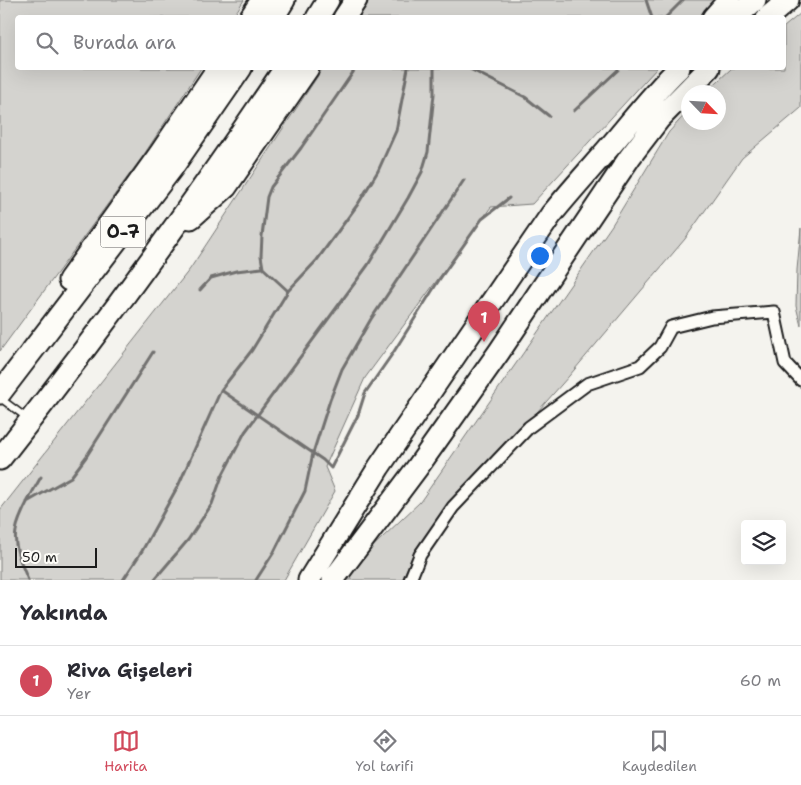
<!DOCTYPE html>
<html lang="tr">
<meta charset="utf-8">
<style>
body{margin:0;font-family:"Shantell Sans",sans-serif;background:#f2f2f3;color:#2b2b33}
.controls{position:absolute;right:15px;bottom:15px;display:grid;overflow:hidden;border-radius:5px;box-shadow:0 5px 20px #0002}
.controls button{width:45px;height:45px;display:grid;place-items:center;padding:0;border:0;border-bottom:1px solid #e1e1e2;background:#fff;color:#2b2b33;font:25px sans-serif}
.compass{position:absolute;left:681px;top:85px;width:45px;height:45px;border-radius:50%;background:#fff;box-shadow:0 5px 20px #0002;rotate:115deg}
.scale{position:absolute;left:15px;bottom:12px;width:82px;box-sizing:border-box;padding-left:5px;border:2px solid #1c1c1c;border-top:0;font-size:14px;line-height:18px;white-space:nowrap;color:#1c1c1c;-webkit-text-stroke:4px #fdfcf7;paint-order:stroke}
.you{position:absolute;left:539px;top:255px;width:18px;height:18px;margin:-12px;border:4px solid #fff;border-radius:50%;background:#1a73e8;box-shadow:0 0 0 8px #1a73e833}
.badge{display:grid;place-items:center;width:32px;height:32px;border-radius:50%;background:#d1495b;color:#fff;font-size:16px;font-weight:700}
.pin{position:absolute;translate:-50% -41px;filter:drop-shadow(0 1px 2px #0008)}
.pin::after{content:'';position:absolute;top:26px;width:18px;height:15px;background:inherit;clip-path:polygon(0 0,100% 0,50% 100%)}
.list{margin:0;padding:0;list-style:none}
h2{display:flex;justify-content:space-between;align-items:center;height:65px;margin:0;padding:0 20px;font-size:21px}
h2 small{font-size:16px;font-weight:400;color:#7c7c81}
.list li{display:grid;grid-template-columns:32px 1fr auto;gap:15px;align-items:center;box-sizing:border-box;height:70px;padding:0 20px;border-top:1px solid #e1e1e2}
.list b{display:block;font-size:19px;white-space:nowrap}
.list p{margin:0;font-size:16px;white-space:nowrap;color:#7c7c81}
.list em{font-size:16px;font-style:normal;color:#7c7c81}
.icon{flex:none;width:28px;height:28px;fill:none;stroke:currentColor;stroke-width:2;stroke-linecap:round;stroke-linejoin:round}
.map{position:relative;flex:none;width:801px;height:580px;overflow:hidden}
.search{position:absolute;background:#fff;box-shadow:0 5px 20px #0002;left:15px;right:15px;top:15px;height:55px;display:flex;align-items:center;gap:12px;box-sizing:border-box;padding:0 18px;border-radius:5px;color:#7c7c81;font-size:19px}
.sheet{height:135px;background:#fff}
nav{display:flex;justify-content:space-around;align-items:center;box-sizing:border-box;height:70px;border-top:1px solid #e1e1e2;background:#fff;font-size:14px;color:#7c7c81}
nav a{display:grid;justify-items:center;gap:2px}
nav .on{color:#d1495b}
.map>svg:first-child{display:block}
.green{fill:#d4d3cf;stroke:#787876}
.lines{fill:none;stroke-linecap:round;stroke-linejoin:round}
.stream{stroke:#72716f;stroke-width:3}
.lane-casing{stroke:#1c1c1c;stroke-width:9}
.street-casing{stroke:#1c1c1c;stroke-width:15}
.highway-casing{stroke:#1c1c1c;stroke-width:25}
.lane{stroke:#fdfcf7;stroke-width:5.5}
.street{stroke:#fdfcf7;stroke-width:11}
.highway{stroke:#fdfcf7;stroke-width:21}
.labels{text-anchor:middle;dominant-baseline:central;stroke-width:4;stroke-linejoin:round;paint-order:stroke}
.shield{fill:#fdfcf7;stroke:#605f5e;stroke-width:1}
.shield-label{font-size:18px;font-weight:bold;fill:#1c1c1c}
</style>
<div class="map">
<svg width="801" height="580" viewBox="0 0 801 580">
<rect width="100%" height="100%" fill="#f4f3ee"/>
<filter id="ink" filterUnits="userSpaceOnUse"><feTurbulence type="fractalNoise" baseFrequency=".02" numOctaves="2"/><feDisplacementMap in="SourceGraphic" scale="10" xChannelSelector="R" yChannelSelector="G"/><feConvolveMatrix kernelMatrix="1 2 1 2 8 2 1 2 1" color-interpolation-filters="sRGB"/></filter>
<g filter="url(#ink)">
<path class="green" d="M0,0H244L233,17L18,18V68H201L143,156L0,351Z
M369,0H720L703,18H356Z
M801,13V108L742,158L685,239L569,376L415,550L402,580H341L347,571L420,502L612,225L669,132L688,111V122H718V92H706L732,68H784V27Z
M323,68H657L532,204L491,207L365,378L325,467L335,491L284,580H0V510L190,269Z
M801,228V326L796,306L797,270Z"/>
<g class="lines">
<path class="stream" d="M646,0L652,18
M665,18L683,0
M468,68L525,97L549,116
M574,111L620,68
M200,290L211,278L236,271L262,268
M288,291L263,268L261,256L262,236L267,197L271,187L301,148L356,68
M221,390L323,460L331,468L358,415L365,393L393,353L439,280L482,219L509,198
M27,502L71,477L86,457L153,352
M28,580C22,565 13,547 16,531C18,516 33,491 41,477
M123,580L142,551L179,484L221,390L252,350L288,291L317,260L358,204L378,171L396,131L408,68
M154,580L188,540L212,504L222,476L245,432L368,265L408,198L422,172L428,152L434,94V68
M256,580L274,552L305,491L313,453L330,400L342,369L371,319L464,180"/>
<defs>
<path id="lane" d="M0,398L27,418"/>
<path id="street" d="M410,580L420,555L453,507L529,427L587,384L640,366L660,347L671,327L712,317L774,312L785,363L801,380"/>
<path id="highway" d="M250,18L262,0
M273,18L284,0
M317,18L328,0
M344,18L356,0
M713,18L729,0
M735,18L755,0
M767,18L788,0
M191,218L226,187L308,68
M69,280L159,155L218,68
M0,393L172,168L241,68
M0,459C100,332 195,202 285,68
M309,580L379,467L551,215C573,188 596,163 618,137C638,113 657,89 679,68
M333,580L417,468L499,352L630,157L659,119L709,68"/>
</defs>
<use href="#lane" class="lane-casing"/>
<use href="#street" class="street-casing"/>
<use href="#highway" class="highway-casing"/>
<use href="#lane" class="lane"/>
<use href="#street" class="street"/>
<use href="#highway" class="highway"/>
</g>
</g>
<g class="labels">
<rect class="shield" x="100.5" y="216.5" width="45" height="31" rx="4"/>
<g class="shield-label">
<text x="123" y="232">O-7</text>
</g>
</g>
</svg>
<div class="controls">
<button><svg class="icon" aria-label="layers" viewBox="0 0 24 24"><path d="M12 4l9 5-9 5-9-5zM3 14l9 5 9-5"/></svg></button>
</div>
<svg class="compass" viewBox="-18 -18 36 36"><path d="M0-13l5 13h-10z" fill="#e53935"/><path d="M0 13l5-13h-10z" fill="#7c7c81"/></svg>
<div class="scale">50 m</div>
<div class="you"></div>
<div class="pin badge" style="left:484px;top:342px">1</div>
<div class="search"><svg class="icon" aria-label="search" viewBox="0 0 24 24"><circle cx="10" cy="10" r="6"/><path d="M15 15l6 6"/></svg>Burada ara</div>
</div>
<section class="sheet">
<h2>Yakında<small></small></h2>
<ul class="list">
<li><span class="badge">1</span><div><b>Riva Gişeleri</b><p>Yer</p></div><em>60 m</em></li>
</ul>
</section>
<nav>
<a class="on"><svg class="icon" aria-label="map" viewBox="0 0 24 24"><path d="M3 6l6-2 6 2 6-2v14l-6 2-6-2-6 2zM9 4v14M15 6v14"/></svg>Harita</a>
<a><svg class="icon" aria-label="directions" viewBox="0 0 24 24"><path d="M12 3l9 9-9 9-9-9zM9 14v-3h6M13 9l2 2-2 2"/></svg>Yol tarifi</a>
<a><svg class="icon" aria-label="saved" viewBox="0 0 24 24"><path d="M7 4h10v16l-5-4-5 4z"/></svg>Kaydedilen</a>
</nav>
